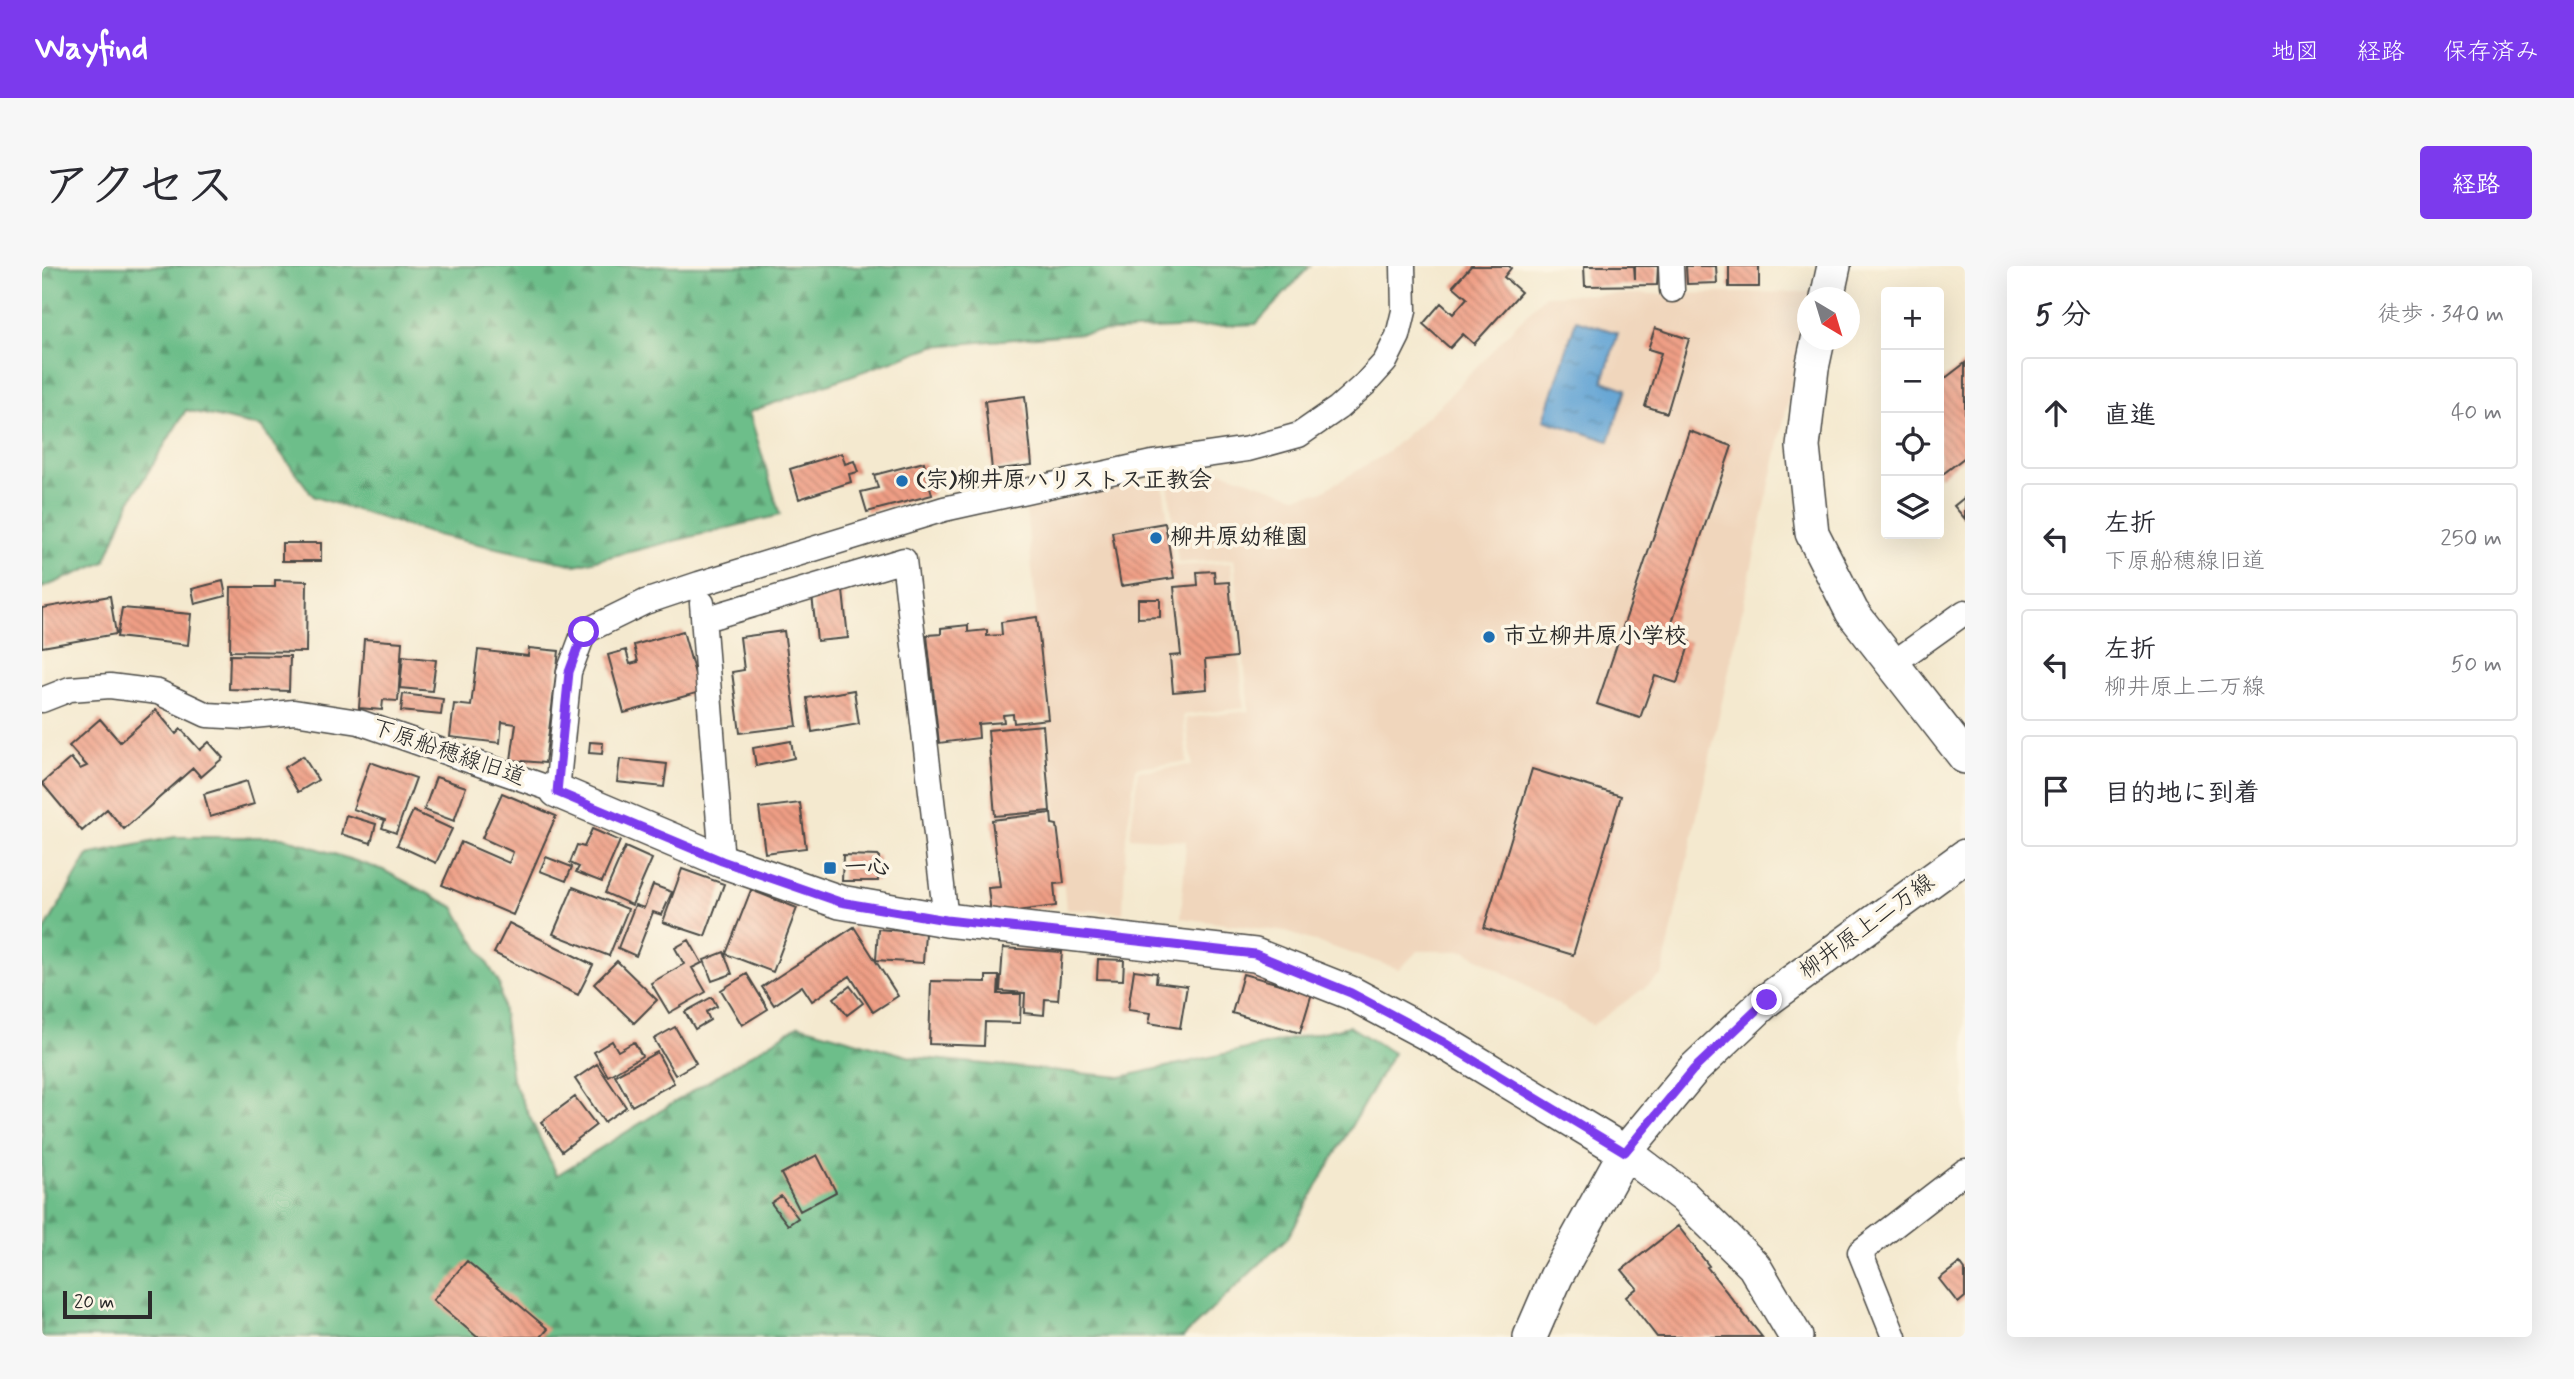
<!DOCTYPE html>
<html lang="ja">
<meta charset="utf-8">
<style>
body{margin:0;font-family:Mynerve,"Klee One",sans-serif;background:#f7f7f7;color:#2b2b33}
.controls{position:absolute;right:21px;top:21px;display:grid;overflow:hidden;border-radius:7px;box-shadow:0 7px 28px #0002}
.controls button{width:63px;height:63px;display:grid;place-items:center;padding:0;border:0;border-bottom:2px solid #e1e1e2;background:#fff;color:#2b2b33;font:35px sans-serif}
.compass{position:absolute;left:1755px;top:21px;width:63px;height:63px;border-radius:50%;background:#fff;box-shadow:0 7px 28px #0002;rotate:142deg}
.scale{position:absolute;left:21px;bottom:18px;width:89px;box-sizing:border-box;padding-left:7px;border:4px solid #2b2b2b;border-top:0;font-size:19px;line-height:24px;white-space:nowrap;color:#2b2b2b;-webkit-text-stroke:5px #fcf5e5;paint-order:stroke}
.stop{position:absolute;width:21px;height:21px;margin:-16px;border:5px solid #7c3aed;border-radius:50%;background:#fff}
.stop.end{background:#7c3aed;border-color:#fff;box-shadow:0 2px 7px #0008}
.list{margin:0;padding:0;list-style:none}
h2{display:flex;justify-content:space-between;align-items:center;height:91px;margin:0;padding:0 28px;font-size:30px}
h2 small{font-size:23px;font-weight:400;color:#7c7c81}
.list li{display:grid;grid-template-columns:46px 1fr auto;gap:21px;align-items:center;box-sizing:border-box;height:112px;margin:0 14px 14px;padding:0 14px;border:2px solid #e1e1e2;border-radius:7px}
.list b{display:block;font-size:26px;white-space:nowrap}
.list p{margin:0;font-size:23px;white-space:nowrap;color:#7c7c81}
.list em{font-size:23px;font-style:normal;color:#7c7c81}
.icon{flex:none;width:38px;height:38px;fill:none;stroke:currentColor;stroke-width:2;stroke-linecap:round;stroke-linejoin:round}
.map{position:relative;flex:none;width:1923px;height:1071px;overflow:hidden;border-radius:7px}
header{display:flex;align-items:center;gap:42px;box-sizing:border-box;height:98px;padding:0 35px;background:#7c3aed;color:#fff}
header strong{font-size:33px}
nav{display:flex;gap:38px;margin-inline-start:auto;font-size:24px}
.intro{display:flex;align-items:center;justify-content:space-between;box-sizing:border-box;height:168px;padding:0 42px}
h1{margin:0;font-size:49px}
.button{padding:18px 32px;border-radius:7px;background:#7c3aed;color:#fff;font-size:24px;font-weight:700}
main{display:flex;gap:42px;padding:0 42px}
aside{flex:1;background:#fff;border-radius:7px;box-shadow:0 7px 28px #0002}
.map>svg:first-child{display:block}
.built{fill:#f0d6bc}
.forest{fill:url(#forest-firs);stroke:#4c745a;stroke-width:2}
.water{fill:url(#water-ripples);stroke:#466780;stroke-width:2}
.building{fill:url(#building-back-hatch)}
.lines{fill:none;stroke-linecap:round;stroke-linejoin:round}
.street-casing{stroke:#494844;stroke-width:27}
.secondary-casing{stroke:#494844;stroke-width:36}
.street{stroke:#fff;stroke-width:24}
.secondary{stroke:#fff;stroke-width:33}
.route{stroke:#7c3aed;stroke-width:9}
.poi-dot{fill:#1f6fb2;stroke:#fcf5e5;stroke-width:2.5}
.labels{text-anchor:middle;dominant-baseline:central;stroke-width:7;stroke-linejoin:round;paint-order:stroke}
.poi-label{font-size:23px;font-weight:bold;fill:#2b2b2b;stroke:#fcf5e5;text-anchor:start}
.street-label{font-size:23px;fill:#2b2b2b;stroke:#fcf5e5}
</style>
<header>
<strong>Wayfind</strong>
<nav><a>地図</a><a>経路</a><a>保存済み</a></nav>
</header>
<div class="intro"><h1>アクセス</h1><a class="button">経路</a></div>
<main>
<div class="map">
<svg width="1923" height="1071" viewBox="0 0 1923 1071">
<defs>
<pattern id="forest-firs" width="22" height="20" patternUnits="userSpaceOnUse" patternTransform="scale(1.75)"><rect width="22" height="20" fill="#6dbe8a"/><path d="M5 1l3.5 6h-7zM16 11l3.5 6h-7z" fill="#5a9b71"/></pattern>
<pattern id="water-ripples" width="26" height="14" patternUnits="userSpaceOnUse" patternTransform="scale(1.75)"><rect width="26" height="14" fill="#60a3d4"/><path d="M2 4q2-2 4 0t4 0M15 11q2-2 4 0t4 0" fill="none" stroke="#4f85ac"/></pattern>
<pattern id="building-back-hatch" width="6" height="6" patternUnits="userSpaceOnUse" patternTransform="scale(1.75)"><rect width="6" height="6" fill="#ef9e85"/><path d="M-1 5l2 2M0 0l6 6M5-1l2 2" fill="none" stroke="#c2816d"/></pattern>
</defs>
<rect width="100%" height="100%" fill="#fcf5e5"/>
<filter id="ink" filterUnits="userSpaceOnUse"><feTurbulence type="fractalNoise" baseFrequency=".0143" numOctaves="2"/><feDisplacementMap in="SourceGraphic" scale="14" xChannelSelector="R" yChannelSelector="G"/><feConvolveMatrix kernelMatrix="1 2 1 2 8 2 1 2 1" color-interpolation-filters="sRGB"/></filter>
<filter id="wash" filterUnits="userSpaceOnUse"><feTurbulence type="fractalNoise" baseFrequency=".00686" numOctaves="4" result="noise"/><feDisplacementMap in="SourceGraphic" scale="28" xChannelSelector="R" yChannelSelector="G"/><feGaussianBlur stdDeviation="1.57" result="paint"/><feColorMatrix in="noise" values="0 0 0 0 0 0 0 0 0 0 0 0 0 0 0 0 0 1.4 0 .05"/><feComposite in="paint" operator="in"/></filter>
<g filter="url(#wash)">
<rect width="100%" height="100%" fill="#f4e9cf"/>
<path class="built" d="M1771,26L1769,31L1766,32L1765,49L1620,709L1551,759L1424,685H1376L1357,703L1244,666L1139,652L1144,575L1088,571L1096,505L1150,499L1144,452L1207,445L1192,293L1136,297L1125,209L1167,201L1254,230L1279,226L1343,188L1401,136L1503,29Z
M1120,211L1132,300L1189,297L1202,442L1141,449L1145,496L1094,501L1084,571L1081,647L1024,643L984,243Z"/>
<path class="forest" d="M0,0H1268L1214,58L1053,66L892,80L707,146L738,249L534,299L394,269L272,231L219,161L144,144L87,237L63,296L0,322Z
M133,571H240L341,604L412,641L457,717L470,813L515,909L757,759L869,791L1079,811L1307,760L1351,787L1246,971L1141,1071H0V669L46,589Z"/>
<path class="water" d="M1534,54L1576,67L1561,115L1584,123L1567,175L1502,154Z"/>
<g id="blocks">
<path class="building" d="M1429,0H1467L1469,2L1462,11L1479,26L1432,78L1421,68L1408,82L1381,58L1399,37L1411,48L1425,32L1411,20Z
M1542,0H1592L1593,13V0H1616L1615,19L1543,20Z
M1644,0H1674L1675,17L1645,18Z
M1687,0H1717V21H1687Z
M1613,62L1647,73L1625,147L1603,140L1619,87L1606,83Z
M1923,97V191L1897,211V117Z
M983,130L990,199L950,204L943,135Z
M1647,165L1690,180L1626,368L1648,376L1635,417L1613,410L1598,452L1555,438Z
M800,187L803,198L812,195L816,206L807,208L809,216L757,233L748,203Z
M882,196L890,229L825,246L819,226L836,222L832,209Z
M1923,231V253L1912,240Z
M1123,257L1132,312L1079,320L1070,266Z
M240,277H279V295H240Z
M1172,305L1173,317L1187,316L1194,391L1163,394L1165,423L1131,426L1128,390L1139,389L1132,321L1156,319L1155,306Z
M233,314L265,315L264,386L188,385L189,321H233Z
M181,315L184,330L153,338L150,323Z
M801,325L806,372L775,375L770,329Z
M68,330L74,368L0,381V342Z
M1096,333H1118V351L1096,352Z
M80,342L149,348L146,379L75,371Z
M995,351L1006,453L972,457L971,448L961,449L962,456L936,458L937,472L897,477L885,369L899,368V362L926,359V366L945,364V370L960,369L959,356Z
M641,365L658,426L582,447L566,389L584,384L588,398L596,396L592,379Z
M742,365L755,460L698,467L690,406L702,404L698,371Z
M322,373L360,376L356,435L341,434L340,444L317,442Z
M487,382L517,385L503,497L469,494L474,458L460,456L458,477L408,471L412,438L429,440L436,384L486,390Z
M188,389L248,390L247,425L187,423Z
M361,390L394,394L390,425L358,422Z
M812,424L817,458L770,466L765,432Z
M361,428L401,433L399,449L359,445Z
M114,444L134,468L139,463L158,484L167,476L181,492L159,511L151,502L82,563L65,543L40,565L0,517L29,492L38,503L45,500L27,480L58,453L78,476Z
M1001,459L1008,545L953,550L946,464Z
M749,475L752,492L714,500L711,482Z
M548,476L561,477L560,488L547,487Z
M261,490L276,514L256,526L242,502Z
M578,493L625,498L622,521L575,516Z
M328,496L374,512L354,567L340,562L343,554L311,543Z
M1490,503L1579,530L1531,689L1442,662Z
M394,511L424,521L412,555L382,544Z
M205,515L212,538L168,551L162,528Z
M460,527L514,550L471,649L400,619L419,576L467,597L471,586L440,572Z
M758,537L764,582L723,587L717,542Z
M371,545L410,563L394,597L355,579Z
M1009,547L1010,558L1015,559L1022,617L1012,618L1014,640L949,648L946,622L958,621L950,554Z
M304,549L334,558L329,577L299,568Z
M550,563L578,575L560,616L534,606L537,601L528,597L535,579L542,581Z
M583,581L610,593L590,639L563,627Z
M801,589L837,590L836,615H800Z
M504,591L530,601L524,615L498,605Z
M640,603L682,618L663,670L621,656Z
M611,619L630,626L620,649L611,646L594,690L576,682L593,639L602,642Z
M531,621L586,643L567,690L511,668Z
M709,624L755,642L731,706L684,688Z
M467,657L551,699L536,729L452,687Z
M812,661L856,730L831,746L808,710L770,735L760,720L732,739L720,721Z
M836,663L883,667L881,697L834,694Z
M647,674L660,697L650,702L664,726L627,747L609,717L642,698L633,682Z
M961,682L1020,686L1016,734L1003,733L1002,749L982,747L983,727L958,725Z
M682,686L690,708L670,715L662,694Z
M1056,693L1082,694L1081,714L1055,713Z
M575,695L615,734L592,757L552,718Z
M1092,704L1115,707L1114,716L1145,720L1138,762L1107,757L1109,747L1086,744Z
M705,708L726,743L700,759L679,724Z
M1201,708L1270,727L1258,767L1190,747Z
M944,710H957L956,728H979L978,757L943,756L942,780L887,778L889,715L944,716Z
M808,720L821,737L805,749L792,732Z
M670,731L675,740L664,746L668,754L653,763L643,746Z
M633,761L654,797L633,809L612,773Z
M570,775L576,785L592,776L600,790L566,810L552,786Z
M615,786L632,817L590,840L573,809Z
M555,798L584,841L562,856L533,813Z
M533,831L554,859L520,885L499,856Z
M775,889L794,926L758,945L739,908Z
M739,930L756,952L746,959L729,937Z
M1636,960L1667,1000L1665,1001L1720,1071H1615L1584,1031L1595,1022L1580,1004Z
M425,995L506,1063L499,1071H435L391,1034Z
M1918,997L1923,1004V1031L1916,1037L1897,1013Z"/>
</g>
</g>
<g filter="url(#ink)">
<use href="#blocks" fill-opacity="0" stroke="#494844" stroke-width="2"/>
<g class="lines">
<defs>
<path id="street" d="M1629,0L1630,24
M660,337L680,595
M663,353L862,294L904,654
M1850,398L1923,346
M0,434L28,423L68,420L116,426L165,449L202,451L252,446L317,456L515,525L527,406L542,366L603,336L657,318L902,243L1110,197L1206,183L1257,169L1296,142L1323,118L1343,96L1356,70L1362,45L1361,0
M1852,1071L1818,986L1923,905"/>
<path id="secondary" d="M1785,32L1792,0
M1776,74L1770,102L1761,181L1770,267L1810,346L1923,491
M515,525L680,595L798,636L904,654L1213,689L1309,727L1401,776L1583,886L1641,930L1712,1000L1754,1071
M1488,1071L1514,1011L1583,886L1651,804L1725,734L1923,590"/>
</defs>
<use href="#street" class="street-casing"/>
<use href="#secondary" class="secondary-casing"/>
<use href="#street" class="street"/>
<use href="#secondary" class="secondary"/>
</g>
</g>
<g class="lines" filter="url(#ink)">
<path class="route" d="M542,366L527,406L515,526L680,595L798,636L904,654L1213,688L1309,727L1401,776L1583,886L1651,804L1725,734"/>
</g>
<g class="poi-dot">
<circle cx="860" cy="215" r="7"/>
<circle cx="1114" cy="272" r="7"/>
<circle cx="1447" cy="371" r="7"/>
<rect x="781" y="595" width="14" height="14" rx="3.5"/>
</g>
<g class="labels">
<g class="poi-label">
<text x="874" y="215">(宗)柳井原ハリストス正教会</text>
<text x="1128" y="272">柳井原幼稚園</text>
<text x="1461" y="371">市立柳井原小学校</text>
<text x="802" y="602">一心</text>
</g>
<g class="street-label">
<text transform="translate(406 487) rotate(19)">下原船穂線旧道</text>
<text transform="translate(1825 661) rotate(-36)">柳井原上二万線</text>
</g>
</g>
</svg>
<div class="controls">
<button>+</button>
<button>−</button>
<button><svg class="icon" aria-label="locate" viewBox="0 0 24 24"><circle cx="12" cy="12" r="6"/><path d="M12 2v4M12 18v4M2 12h4M18 12h4"/></svg></button>
<button><svg class="icon" aria-label="layers" viewBox="0 0 24 24"><path d="M12 4l9 5-9 5-9-5zM3 14l9 5 9-5"/></svg></button>
</div>
<svg class="compass" viewBox="-18 -18 36 36"><path d="M0-13l5 13h-10z" fill="#e53935"/><path d="M0 13l5-13h-10z" fill="#7c7c81"/></svg>
<div class="scale">20 m</div>
<div class="stop" style="left:542px;top:366px"></div>
<div class="stop end" style="left:1725px;top:734px"></div>
</div>
<aside>
<h2>5 分<small>徒歩 · 340 m</small></h2>
<ul class="list">
<li><svg class="icon" aria-label="ahead" viewBox="0 0 24 24"><path d="M12 20V5M6 11l6-6 6 6"/></svg><div><b>直進</b></div><em>40 m</em></li>
<li><svg class="icon" aria-label="left" viewBox="0 0 24 24"><path d="M17 20v-9H6M10 6l-5 5 5 5"/></svg><div><b>左折</b><p>下原船穂線旧道</p></div><em>250 m</em></li>
<li><svg class="icon" aria-label="left" viewBox="0 0 24 24"><path d="M17 20v-9H6M10 6l-5 5 5 5"/></svg><div><b>左折</b><p>柳井原上二万線</p></div><em>50 m</em></li>
<li><svg class="icon" aria-label="arrive" viewBox="0 0 24 24"><path d="M6 21V4h12l-3 4 3 4H6"/></svg><div><b>目的地に到着</b></div></li>
</ul>
</aside>
</main>
